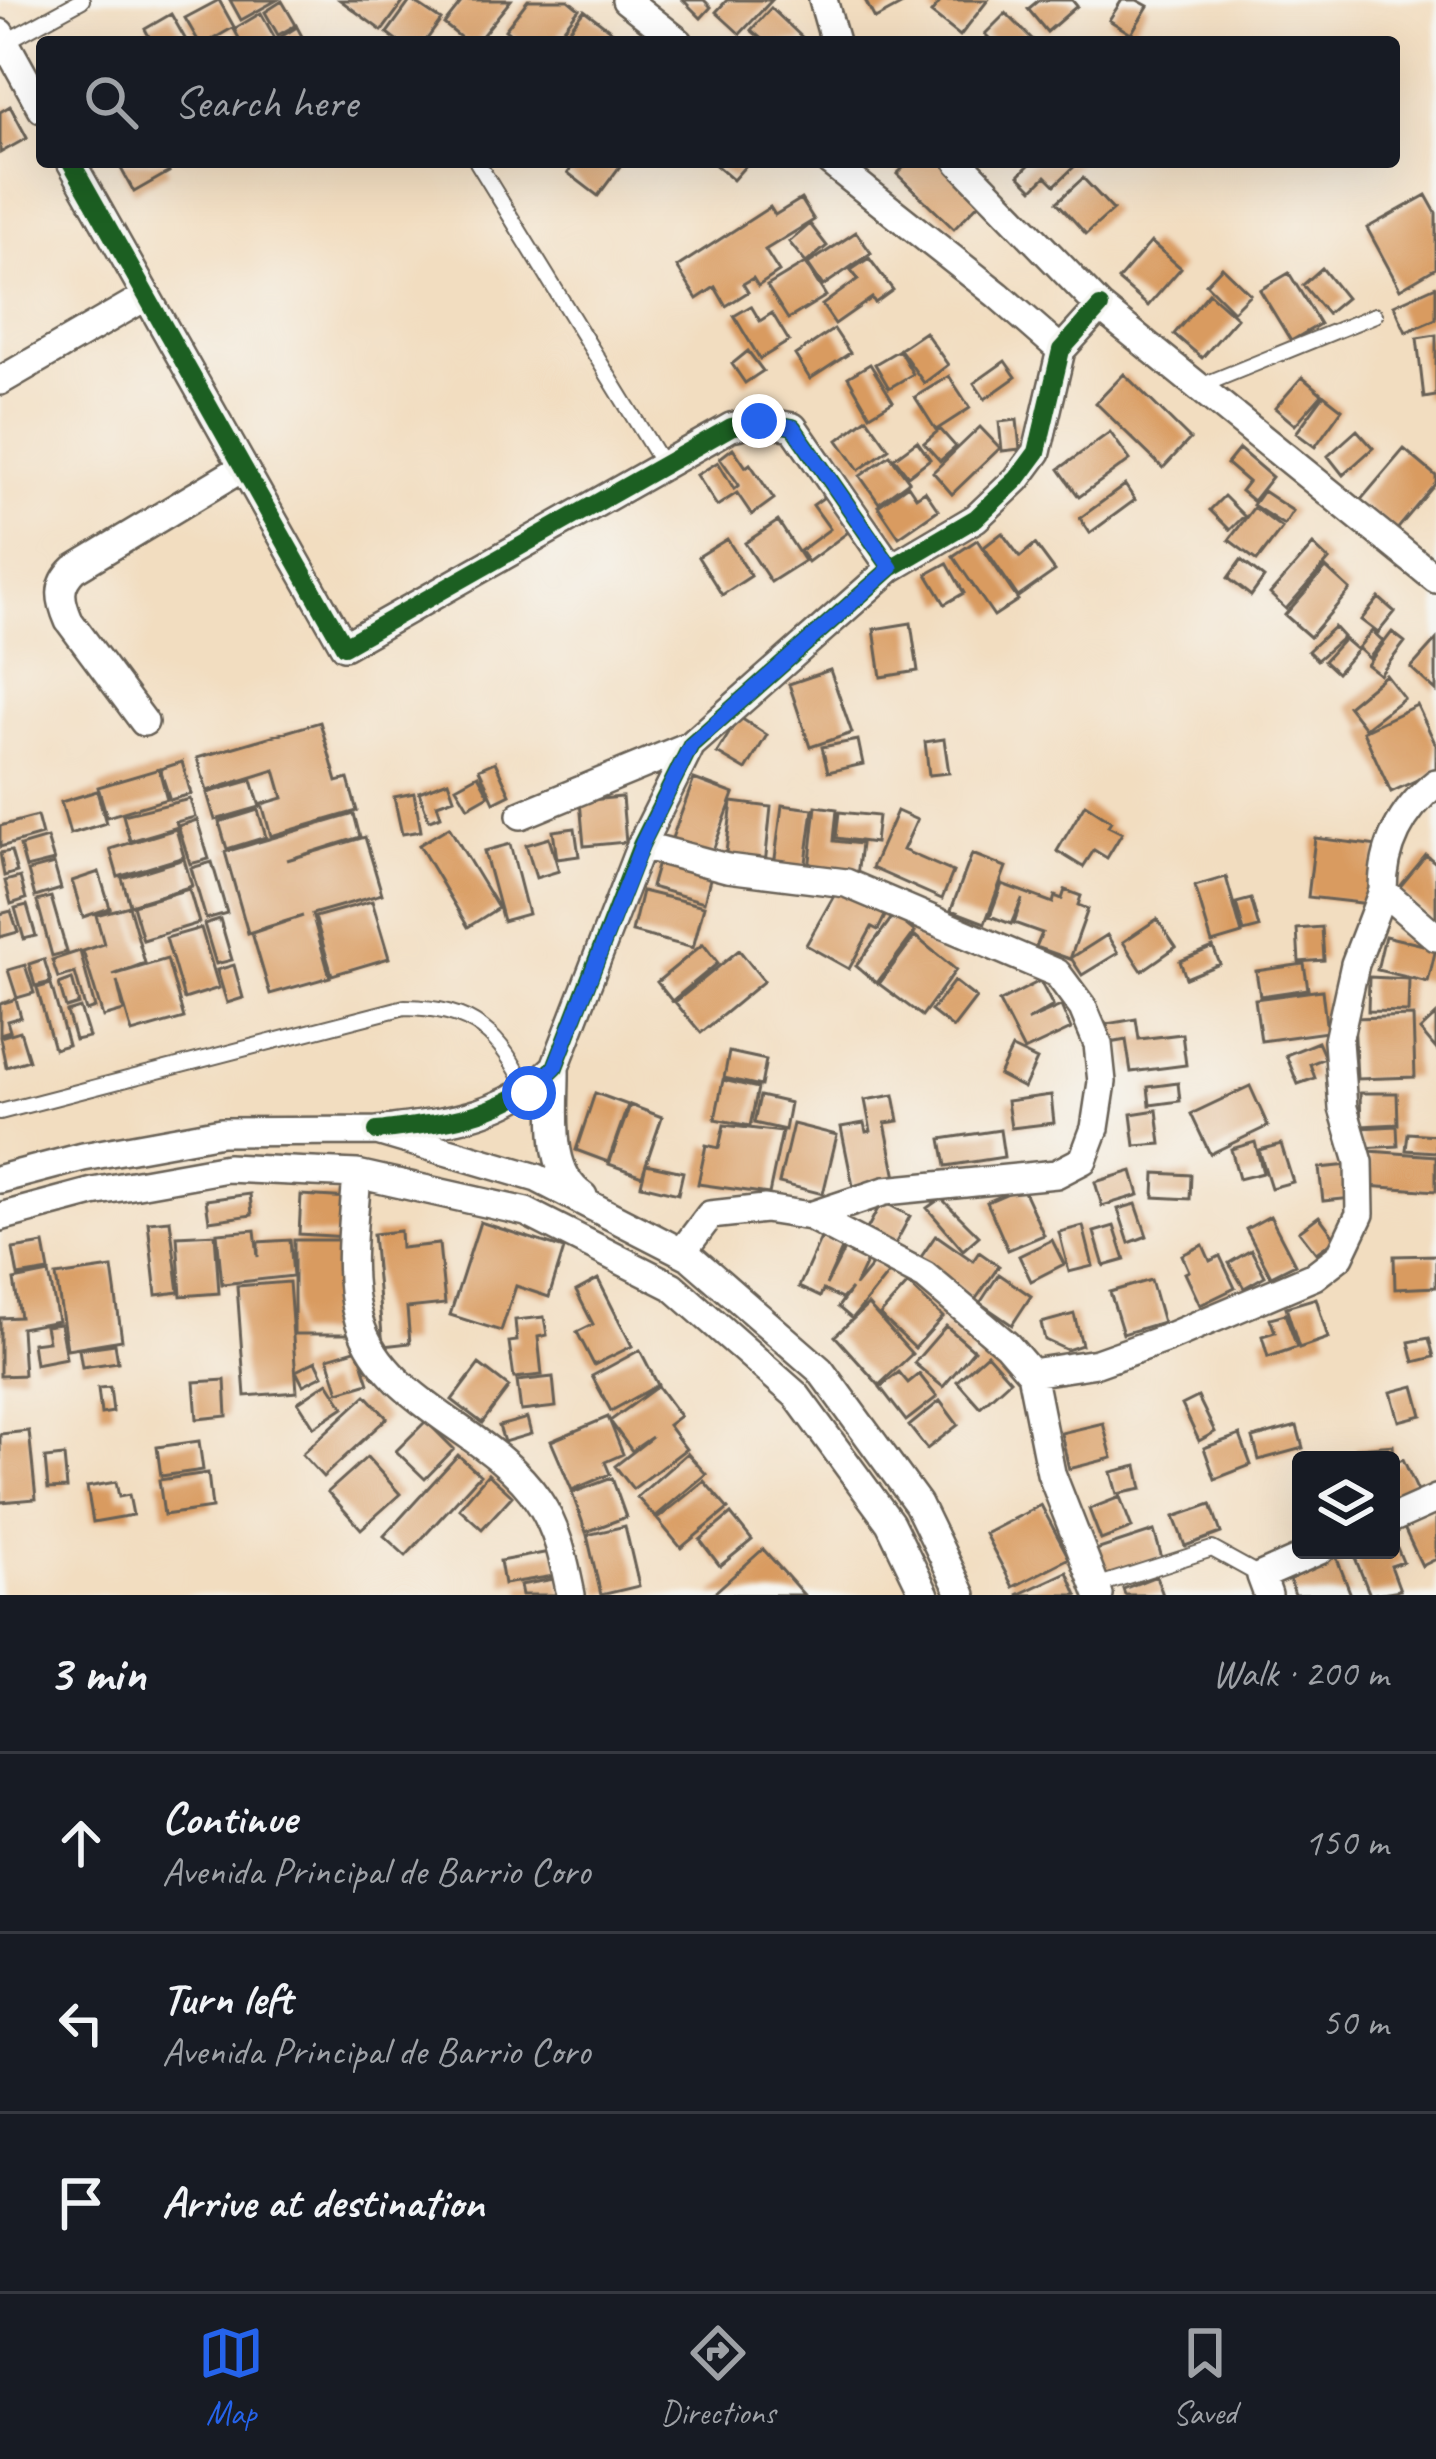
<!DOCTYPE html>
<meta charset="utf-8">
<style>
body{margin:0;font-family:Caveat,sans-serif;background:#20242c;color:#f1f3f6}
.controls{position:absolute;right:36px;bottom:36px;display:grid;overflow:hidden;border-radius:12px;box-shadow:0 12px 48px #0002}
.controls button{width:108px;height:108px;display:grid;place-items:center;padding:0;border:0;border-bottom:3px solid #363941;background:#171b24;color:#f1f3f6;font:60px sans-serif}
.stop{position:absolute;width:36px;height:36px;margin:-27px;border:9px solid #2563eb;border-radius:50%;background:#fff}
.stop.end{background:#2563eb;border-color:#fff;box-shadow:0 3px 12px #0008}
.list{margin:0;padding:0;list-style:none}
h2{display:flex;justify-content:space-between;align-items:center;height:156px;margin:0;padding:0 48px;font-size:51px}
h2 small{font-size:39px;font-weight:400;color:#9ea1a6}
.list li{display:grid;grid-template-columns:78px 1fr auto;gap:36px;align-items:center;box-sizing:border-box;height:180px;padding:0 48px;border-top:3px solid #363941}
.list b{display:block;font-size:45px;white-space:nowrap}
.list p{margin:0;font-size:39px;white-space:nowrap;color:#9ea1a6}
.list em{font-size:39px;font-style:normal;color:#9ea1a6}
.icon{flex:none;width:66px;height:66px;fill:none;stroke:currentColor;stroke-width:2;stroke-linecap:round;stroke-linejoin:round}
.map{position:relative;flex:none;width:1436px;height:1595px;overflow:hidden}
.search{position:absolute;background:#171b24;box-shadow:0 12px 48px #0002;left:36px;right:36px;top:36px;height:132px;display:flex;align-items:center;gap:30px;box-sizing:border-box;padding:0 42px;border-radius:12px;color:#9ea1a6;font-size:45px}
.sheet{height:696px;background:#171b24}
nav{display:flex;justify-content:space-around;align-items:center;box-sizing:border-box;height:168px;border-top:3px solid #363941;background:#171b24;font-size:33px;color:#9ea1a6}
nav a{display:grid;justify-items:center;gap:6px}
nav .on{color:#2563eb}
.map>svg:first-child{display:block}
.building{fill:#d99b60}
.lines{fill:none;stroke-linecap:round;stroke-linejoin:round}
.lane-casing{stroke:#676055;stroke-width:18}
.street-casing{stroke:#676055;stroke-width:32}
.lane{stroke:#fff;stroke-width:14}
.street{stroke:#fff;stroke-width:27}
.cycleway-casing{stroke:#f6f6f2;stroke-width:26}
.cycleway{stroke:#1b5e20;stroke-width:18}
.route{stroke:#2563eb;stroke-width:15}
</style>
<div class="map">
<svg width="1436" height="1595" viewBox="0 0 1436 1595">
<rect width="100%" height="100%" fill="#f6f6f2"/>
<filter id="ink" filterUnits="userSpaceOnUse"><feTurbulence type="fractalNoise" baseFrequency=".00833" numOctaves="2"/><feDisplacementMap in="SourceGraphic" scale="24" xChannelSelector="R" yChannelSelector="G"/><feConvolveMatrix kernelMatrix="1 2 1 2 8 2 1 2 1" color-interpolation-filters="sRGB"/></filter>
<filter id="wash" filterUnits="userSpaceOnUse"><feTurbulence type="fractalNoise" baseFrequency=".004" numOctaves="4" result="noise"/><feDisplacementMap in="SourceGraphic" scale="48" xChannelSelector="R" yChannelSelector="G"/><feGaussianBlur stdDeviation="2.7" result="paint"/><feColorMatrix in="noise" values="0 0 0 0 0 0 0 0 0 0 0 0 0 0 0 0 0 1.4 0 .05"/><feComposite in="paint" operator="in"/></filter>
<g filter="url(#wash)">
<rect width="100%" height="100%" fill="#f2ddc0"/>
<g id="blocks">
<path class="building" d="M219,0L234,27L208,42H199L185,18Z
M230,0H277L241,20Z
M340,0H405L382,31Z
M411,0L441,20L425,42H399L387,33Z
M463,0H511L477,42H466L444,24Z
M528,0H568L579,9L553,42H520L505,30Z
M683,0H704L711,7L701,18Z
M727,0H772L740,34L716,12Z
M865,0H910L875,19Z
M942,0H988L960,36L931,13Z
M1039,0H1072L1077,6L1047,32L1028,9Z
M1122,0H1137L1148,6L1131,34L1109,20Z
M282,1L296,25L278,35L265,12Z
M771,8L804,39L800,42H765L751,30Z
M584,10L614,33L608,42H559Z
M261,13L276,40L297,27L305,42H241L234,29Z
M1006,13L1035,42H993L985,34Z
M171,14L187,42H152L145,29Z
M10,106L27,138L0,153V112Z
M125,162H164L169,172L134,192L119,165Z
M576,162H623L598,196L568,173Z
M712,162H744L747,164L733,180Z
M909,162H950L985,197L954,229L897,174Z
M1032,162H1079L1055,185L1046,176L1033,189L1019,175Z
M1083,178L1113,210L1086,234L1057,202Z
M1426,195L1436,213V268L1400,289L1367,228Z
M801,199L814,220L765,250L779,272L758,286L753,278L743,284L748,292L726,306L715,287L697,299L677,267L770,207L775,215Z
M810,224L827,246L806,263L789,242Z
M856,232L871,253L823,286L808,264Z
M1151,242L1181,268L1148,306L1118,280Z
M869,258L893,290L875,303L872,298L835,324L822,305L858,279L851,270Z
M805,263L826,296L788,319L767,286Z
M1222,267L1250,294L1233,311L1206,284Z
M1322,268L1346,298L1327,314L1303,285Z
M1289,273L1320,324L1291,341L1260,290Z
M1436,286V319L1406,332L1394,305Z
M1209,293L1237,318L1202,358L1174,334Z
M751,306L760,321L772,313L789,341L760,359L734,316Z
M834,329L850,353L810,379L795,355Z
M925,332L948,365L924,383L900,349Z
M1436,335V396L1424,398L1417,338Z
M899,350L913,374L889,388L875,364Z
M748,351L763,371L745,383L732,364Z
M1005,361L1016,377L985,399L974,383Z
M870,364L893,401L870,415L848,377Z
M1124,374L1190,439L1163,468L1096,403Z
M949,376L970,408L936,430L915,397Z
M1302,377L1322,394L1295,425L1275,408Z
M1324,395L1342,409L1315,447L1296,433Z
M867,418L889,449L859,470L838,440Z
M1017,420L1020,449L1002,451L999,422Z
M980,427L1000,448L952,494L933,472Z
M940,429L956,447L940,461L924,443Z
M1357,430L1373,448L1343,475L1328,456Z
M1110,432L1130,460L1079,497L1059,469Z
M917,441L930,459L908,476L894,458Z
M733,448L746,467L750,464L774,499L752,515L737,493L717,506L697,475L718,462L734,489L739,485L720,458Z
M1239,449L1272,477L1253,501L1241,491L1248,482L1227,464Z
M1404,449L1436,476V483L1395,532L1359,502Z
M890,455L909,481L879,503L860,476Z
M908,485L916,497L925,491L938,510L899,537L878,506Z
M1125,485L1135,500L1090,533L1080,518Z
M1263,491L1293,511L1284,525L1253,505Z
M827,495L851,530L808,562L800,551L830,529L813,505Z
M1224,496L1244,516L1230,530L1210,510Z
M1254,507L1282,528L1257,561L1229,540Z
M778,521L804,561L771,582L745,543Z
M1002,533L1020,557L1035,544L1055,571L1018,597L984,547Z
M727,539L751,576L722,595L698,557Z
M977,540L1018,600L994,616L953,556Z
M1313,545L1329,560L1286,609L1270,594Z
M1241,560L1264,578L1251,596L1228,578Z
M947,563L964,593L945,604L927,574Z
M1326,568L1350,590L1310,637L1285,615Z
M1379,598L1395,612L1378,633L1361,620Z
M911,623L918,671L881,677L874,629Z
M1334,627L1343,637L1317,660L1308,651Z
M1372,631L1383,641L1369,658L1358,648Z
M1392,632L1405,642L1380,675L1367,665Z
M1344,639L1357,650L1337,673L1324,661Z
M1436,640V691L1411,668Z
M830,670L852,733L810,747L789,684Z
M1386,675L1404,698L1365,728L1348,706Z
M1417,705L1436,745V771L1391,792L1363,731Z
M739,717L767,735L746,770L717,753Z
M320,722L337,782L348,779L357,811L271,836L262,804L283,798L275,770L207,791L197,758Z
M944,739L949,773L929,775L925,742Z
M858,740L863,764L828,772L822,747Z
M182,762L191,794L170,800L160,769Z
M495,762L510,794L494,802L479,769Z
M159,769L167,799L107,817L98,787Z
M478,775L489,795L468,807L456,787Z
M694,779L734,794L709,861L669,846Z
M252,780L260,807L215,820L207,793Z
M448,781L454,798L437,804L441,816L429,820L419,792Z
M97,791L106,823L70,834L61,802Z
M414,793L421,831L402,834L394,797Z
M622,797L626,842L584,846L580,801Z
M190,799L195,817L176,822L178,827L130,841L123,815Z
M732,802L771,807L765,865L725,861Z
M1085,804L1111,821L1108,826L1122,833L1107,858L1094,850L1083,867L1057,851Z
M782,805L813,809L805,870L774,866Z
M816,806L837,809L834,841L861,844L857,876L809,870Z
M258,810L266,837L227,849L219,822Z
M897,811L917,820L903,850L953,872L942,899L872,868Z
M839,812L878,816L875,843L836,838Z
M354,814L360,837L287,860L365,837L382,894L312,914L330,977L270,994L252,933L303,916L248,933L225,852Z
M37,816L42,835L0,847V826Z
M197,820L209,859L190,864L178,826Z
M449,827L498,908L468,927L419,845Z
M575,828L579,856L557,859L553,831Z
M176,829L184,857L118,877L110,849Z
M47,838L54,861L26,868L20,846Z
M549,838L559,871L536,878L526,845Z
M1315,838L1378,846L1370,904L1308,897Z
M510,844L528,914L503,921L484,851Z
M11,851L17,872L4,876L0,853Z
M972,854L1006,867L985,923L951,910Z
M1426,855L1436,863V920L1398,889Z
M660,856L712,871L704,902L651,887Z
M184,859L192,886L130,905L122,878Z
M212,862L227,913L206,919L191,868Z
M54,864L61,889L35,897L28,871Z
M99,872L110,908L83,917L72,881Z
M20,877L26,899L11,904L5,881Z
M1226,877L1242,934L1212,943L1195,886Z
M1002,884L1053,903L1055,896L1062,899L1065,890L1081,896L1078,905L1088,909L1070,959L1036,947L1042,933L1014,923L1022,899L1011,924L990,916Z
M840,885L887,912L878,930L872,927L849,969L806,945Z
M189,889L199,923L143,940L133,905Z
M642,891L704,906L693,948L632,932Z
M51,897L67,952L52,956L37,901Z
M1251,899L1259,928L1244,932L1236,903Z
M372,901L389,958L332,975L315,917Z
M27,905L36,936L24,939L15,908Z
M129,906L145,963L113,975L167,959L184,1018L132,1033L117,981L124,1011L103,1017L83,951L104,944L96,915Z
M11,911L18,932L0,937V914Z
M894,915L915,932L877,983L856,966Z
M220,919L232,960L216,964L204,924Z
M1157,919L1176,947L1142,971L1123,942Z
M1322,927L1324,960L1299,962L1297,929Z
M201,928L219,988L184,999L166,938Z
M1107,935L1118,953L1082,975L1071,958Z
M915,936L956,970L922,1016L879,984Z
M1385,936L1436,948L1428,982L1377,970Z
M703,944L718,963L672,1001L657,982Z
M1213,947L1220,964L1186,978L1180,961Z
M739,950L764,981L701,1033L675,1002Z
M80,951L95,1008L86,1011L75,973L58,978L52,960Z
M44,959L51,982L35,986L29,964Z
M1304,964L1308,989L1260,996L1256,971Z
M25,965L34,993L17,998L8,970Z
M234,965L243,998L227,1003L217,970Z
M1369,977L1409,979L1408,1012L1368,1011Z
M72,979L79,1004L66,1008L59,984Z
M954,981L976,998L953,1028L931,1011Z
M1040,981L1053,1006L1027,1021L1061,1006L1071,1029L1024,1051L999,1002Z
M51,984L68,1045L54,1049L37,988Z
M1322,990L1327,1032L1261,1041L1255,999Z
M16,999L21,1017L7,1021L10,1031L0,1034V1004Z
M80,1008L89,1037L75,1040L67,1012Z
M1436,1015V1049L1420,1030Z
M1413,1016L1415,1077L1357,1079L1354,1018Z
M1136,1019L1139,1039L1182,1034L1186,1065L1131,1072L1126,1040L1110,1043L1107,1024Z
M20,1031L29,1060L6,1067L0,1037Z
M1318,1042L1325,1058L1310,1064L1315,1078L1298,1084L1286,1055Z
M1012,1048L1037,1060L1024,1088L999,1075Z
M729,1052L766,1060L761,1086L724,1078Z
M723,1080L758,1088L750,1126L715,1119Z
M1178,1083L1180,1101L1150,1105L1148,1087Z
M1250,1086L1268,1126L1210,1154L1191,1114Z
M595,1093L628,1105L608,1162L576,1150Z
M1360,1093H1397L1398,1124L1361,1126Z
M894,1095L899,1121L885,1123L896,1178L853,1186L841,1127L864,1123L866,1132L871,1131L865,1100Z
M1051,1095L1054,1123L1011,1128L1007,1101Z
M760,1096L790,1103L785,1130L754,1123Z
M630,1105L662,1117L642,1176L609,1164Z
M1157,1110L1161,1144L1135,1146L1131,1114Z
M793,1124L837,1135L823,1194L779,1183Z
M724,1125L782,1132L769,1194L698,1184L706,1145L719,1148Z
M1397,1126L1398,1146L1361,1148L1360,1128Z
M1000,1130L1004,1157L946,1166L941,1139Z
M1408,1133L1436,1135V1152L1406,1150Z
M1255,1142L1263,1173L1239,1179L1231,1149Z
M1281,1144L1293,1182L1271,1188L1259,1150Z
M1369,1151L1436,1156V1191L1367,1186Z
M646,1164L683,1172L678,1194L641,1185Z
M1350,1165L1353,1198L1323,1201L1319,1168Z
M1132,1171L1139,1195L1102,1206L1095,1182Z
M1155,1173L1191,1175L1190,1199L1154,1197Z
M1022,1187L1044,1235L1008,1250L987,1202Z
M250,1194L252,1215L209,1221L206,1200Z
M301,1195L349,1198L347,1237L299,1234Z
M941,1198L979,1236L963,1250L927,1208Z
M882,1201L910,1216L892,1250L864,1235Z
M1136,1204L1147,1236L1129,1243L1118,1209Z
M1270,1216L1295,1264L1271,1276L1246,1229Z
M1319,1216L1336,1239L1316,1253L1299,1231Z
M170,1220L179,1292L156,1295L148,1222Z
M480,1222L564,1249L549,1297L516,1286L501,1331L450,1315Z
M1083,1226L1093,1266L1069,1272L1059,1232Z
M1114,1226L1125,1260L1104,1266L1094,1232Z
M255,1230L258,1257V1242L290,1240L293,1276L222,1284L217,1233Z
M400,1231L401,1248L439,1244L445,1304L407,1308L410,1343L383,1346L373,1234Z
M215,1234L219,1293L181,1296L177,1236Z
M936,1235L973,1261L979,1252L999,1266L975,1300L919,1260Z
M821,1238L843,1247L826,1285L844,1250L867,1261L855,1286L874,1263L888,1274L852,1319L838,1307L851,1289L842,1299L823,1290L820,1297L799,1287Z
M294,1240H349V1334H294Z
M1052,1240L1064,1264L1031,1281L1019,1256Z
M44,1244L49,1271L18,1276L13,1249Z
M1203,1245L1210,1261L1220,1256L1235,1288L1200,1305L1185,1273L1189,1271L1182,1255Z
M1251,1250L1265,1276L1244,1288L1229,1263Z
M1436,1255V1287L1395,1289L1394,1256Z
M112,1268L122,1340L67,1349L56,1276Z
M49,1273L58,1321L21,1328L24,1375L0,1376V1318L20,1317L14,1280Z
M999,1274L1031,1296L1012,1325L980,1303Z
M598,1279L632,1346L594,1365L577,1332L593,1324L576,1291Z
M1151,1280L1163,1322L1123,1334L1110,1292Z
M289,1282L297,1392L245,1396L237,1286Z
M908,1284L943,1317L915,1348L880,1315Z
M1316,1298L1328,1338L1299,1348L1286,1307Z
M868,1305L912,1354L879,1385L835,1336Z
M1074,1314L1082,1345L1067,1350L1045,1340L1041,1323Z
M1285,1314L1297,1347L1268,1357L1262,1336L1275,1332L1270,1318Z
M544,1317L547,1335L538,1337L542,1375L514,1378L509,1342L517,1341L515,1320Z
M60,1324L66,1358L35,1364L32,1343L48,1341L45,1326Z
M946,1326L974,1350L943,1387L914,1363Z
M1429,1338L1434,1357L1414,1362L1409,1342Z
M115,1344L118,1362L82,1367L79,1349Z
M358,1349L369,1383L339,1392L328,1358Z
M640,1350L658,1385L611,1411L592,1376Z
M987,1354L1010,1380L980,1407L957,1381Z
M316,1361L323,1375L303,1385L296,1371Z
M479,1364L509,1387L482,1423L452,1400Z
M899,1372L908,1383L919,1374L937,1397L906,1421L880,1387Z
M553,1377L556,1407L521,1411L517,1381Z
M225,1380L227,1416L197,1419L194,1382Z
M328,1382L344,1407L314,1427L298,1402Z
M658,1386L680,1416L668,1425L686,1449L633,1489L615,1466L652,1437L632,1451L610,1421Z
M1414,1386L1422,1415L1399,1421L1391,1392Z
M110,1387L113,1412L101,1414L98,1388Z
M366,1395L387,1418L323,1477L302,1454Z
M1198,1397L1215,1432L1199,1441L1182,1405Z
M940,1401L958,1425L927,1449L909,1426Z
M608,1417L623,1454L605,1462L610,1474L572,1490L551,1441Z
M527,1418L531,1434L504,1442L499,1426Z
M426,1421L454,1449L425,1479L396,1451Z
M1103,1423L1112,1458L1069,1469L1061,1433Z
M1297,1426L1303,1448L1259,1460L1253,1438Z
M29,1431L36,1499L0,1502V1434Z
M1240,1435L1251,1465L1215,1479L1204,1448Z
M199,1441L203,1470L161,1476L157,1447Z
M1393,1445L1394,1460H1357L1356,1448Z
M687,1453L706,1474L655,1517L637,1497Z
M458,1455L480,1475L406,1556L384,1536Z
M64,1456L67,1488L48,1489L45,1458Z
M367,1457L400,1494L361,1529L328,1492Z
M1403,1459L1419,1494L1391,1507V1465Z
M1137,1466L1142,1489L1117,1494L1111,1472Z
M208,1473L212,1508L164,1515L159,1480Z
M488,1474L512,1496L482,1529L459,1508Z
M612,1478L626,1517L586,1532L572,1493Z
M704,1481L728,1509L681,1548L657,1519Z
M116,1482L119,1497L129,1495L133,1515L93,1522L87,1487Z
M1120,1497L1132,1528L1101,1540L1089,1509Z
M1211,1504L1221,1533L1185,1546L1174,1517Z
M1041,1505L1069,1558L1013,1587L985,1534Z
M1436,1513V1559L1422,1566L1404,1528Z
M731,1514L752,1540L720,1566L700,1540Z
M625,1526L639,1586L601,1595L587,1535Z
M1154,1531L1162,1558L1105,1577L1096,1550Z
M1391,1533L1403,1562L1391,1566L1400,1590L1370,1595L1352,1550H1391Z
M763,1549L804,1595H712Z
M555,1551L560,1575L504,1584L500,1561Z
M1336,1556L1351,1595H1295L1288,1574Z
M1067,1572L1077,1595H1017Z
M1156,1576L1163,1595H1125L1123,1589Z
M560,1578L563,1595H522L520,1585Z"/>
</g>
</g>
<g filter="url(#ink)">
<use href="#blocks" fill-opacity="0" stroke="#676055" stroke-width="3"/>
<g class="lines">
<defs>
<path id="lane" d="M5,42L82,0
M477,162L663,465
M1198,387L1375,315
M0,1112L405,1007C475,1008 499,1033 529,1093
M1096,1586L1212,1549L1261,1576"/>
<path id="street" d="M626,0L679,42
M823,0L835,42
M0,33L42,109
M71,162L344,646L731,427L759,421L793,427L891,568
M830,162L998,295L1061,350
M959,162L1100,307L1436,579
M0,381L145,297
M144,722L69,621C60,600 57,585 74,569L242,468
M521,815L691,745
M641,845L727,868L846,883L1057,973L1083,1008L1098,1044L1102,1082L1095,1128L1083,1160L1056,1174L885,1191L810,1216
M1383,891C1383,846 1401,811 1436,783
M555,1067C556,1107 545,1171 583,1196
M377,1131C445,1122 504,1118 555,1067L641,845L691,745L891,568L976,518L1017,479L1037,452L1061,350L1100,307
M357,1174C354,1222 345,1274 359,1321C385,1405 492,1430 538,1500C558,1529 564,1561 571,1595
M0,1179L83,1157L221,1132L377,1131L537,1178L689,1256L820,1370L918,1504L962,1595
M0,1217L93,1192L227,1168L357,1174L526,1212L672,1286L796,1395L890,1523L925,1595
M682,1252L710,1215L765,1209L810,1216L925,1276L1007,1345L1031,1373L1051,1473L1099,1595
M1031,1373L1097,1363L1167,1338L1314,1276L1340,1256L1360,1214L1359,1162L1343,1108L1338,1041L1355,964L1383,891L1436,937
M1391,1519L1436,1499
M1268,1595L1261,1576L1320,1550"/>
</defs>
<use href="#lane" class="lane-casing"/>
<use href="#street" class="street-casing"/>
<use href="#lane" class="lane"/>
<use href="#street" class="street"/>
<defs>
<path id="cycleway" d="M71,162L344,646L731,427L759,421L793,427L891,568
M377,1131C445,1122 504,1118 555,1067L641,845L691,745L891,568L976,518L1017,479L1037,452L1061,350L1100,307"/>
</defs>
<use href="#cycleway" class="cycleway-casing"/>
<use href="#cycleway" class="cycleway"/>
</g>
</g>
<g class="lines" filter="url(#ink)">
<path class="route" d="M529,1093L555,1067L643,842L691,745L891,568L793,427L759,421"/>
</g>
</svg>
<div class="controls">
<button><svg class="icon" aria-label="layers" viewBox="0 0 24 24"><path d="M12 4l9 5-9 5-9-5zM3 14l9 5 9-5"/></svg></button>
</div>
<div class="stop" style="left:529px;top:1093px"></div>
<div class="stop end" style="left:759px;top:421px"></div>
<div class="search"><svg class="icon" aria-label="search" viewBox="0 0 24 24"><circle cx="10" cy="10" r="6"/><path d="M15 15l6 6"/></svg>Search here</div>
</div>
<section class="sheet">
<h2>3 min<small>Walk · 200 m</small></h2>
<ul class="list">
<li><svg class="icon" aria-label="ahead" viewBox="0 0 24 24"><path d="M12 20V5M6 11l6-6 6 6"/></svg><div><b>Continue</b><p>Avenida Principal de Barrio Coro</p></div><em>150 m</em></li>
<li><svg class="icon" aria-label="left" viewBox="0 0 24 24"><path d="M17 20v-9H6M10 6l-5 5 5 5"/></svg><div><b>Turn left</b><p>Avenida Principal de Barrio Coro</p></div><em>50 m</em></li>
<li><svg class="icon" aria-label="arrive" viewBox="0 0 24 24"><path d="M6 21V4h12l-3 4 3 4H6"/></svg><div><b>Arrive at destination</b></div></li>
</ul>
</section>
<nav>
<a class="on"><svg class="icon" aria-label="map" viewBox="0 0 24 24"><path d="M3 6l6-2 6 2 6-2v14l-6 2-6-2-6 2zM9 4v14M15 6v14"/></svg>Map</a>
<a><svg class="icon" aria-label="directions" viewBox="0 0 24 24"><path d="M12 3l9 9-9 9-9-9zM9 14v-3h6M13 9l2 2-2 2"/></svg>Directions</a>
<a><svg class="icon" aria-label="saved" viewBox="0 0 24 24"><path d="M7 4h10v16l-5-4-5 4z"/></svg>Saved</a>
</nav>
